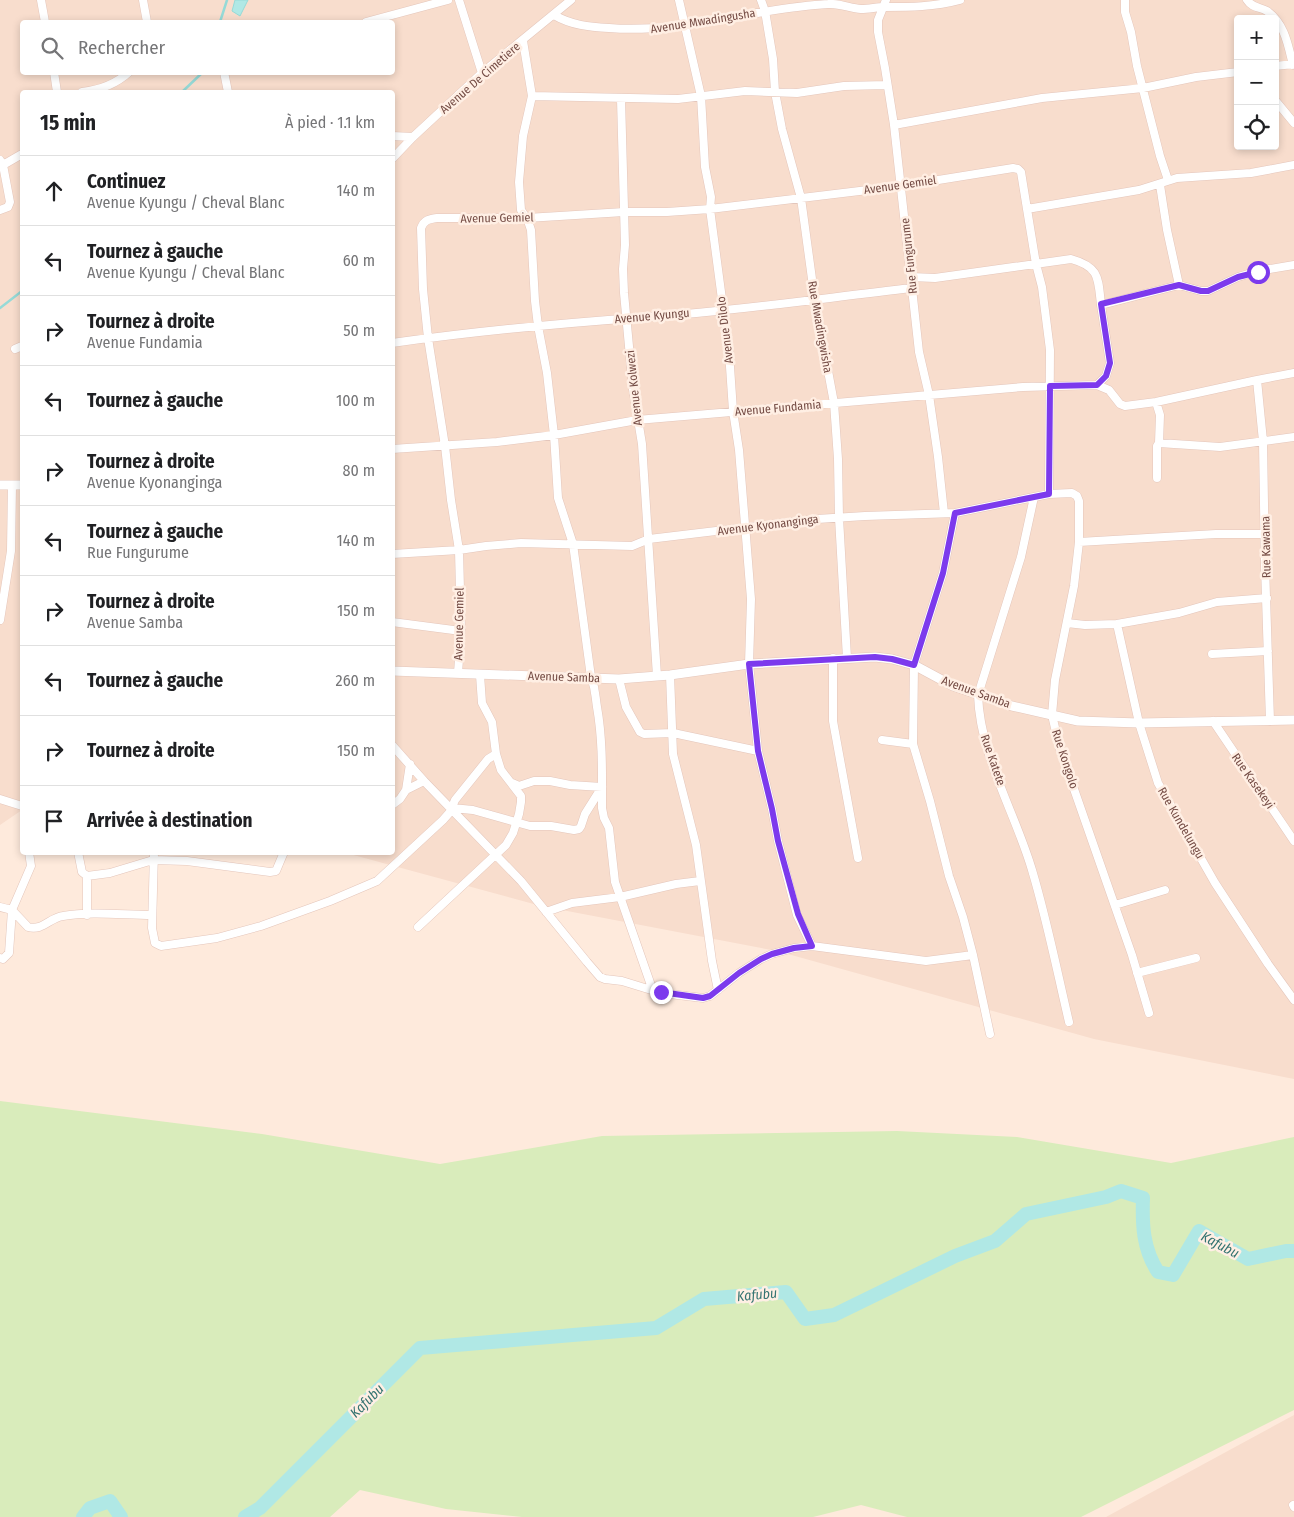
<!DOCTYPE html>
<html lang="fr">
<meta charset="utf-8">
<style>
body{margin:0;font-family:"Fira Sans Condensed",sans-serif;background:#f6f6f6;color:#202124}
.controls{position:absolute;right:15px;top:15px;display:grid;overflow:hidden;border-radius:5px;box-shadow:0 2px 8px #0003}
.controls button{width:45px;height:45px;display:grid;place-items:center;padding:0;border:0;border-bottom:1px solid #e0e0e0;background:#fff;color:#202124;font:25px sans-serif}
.stop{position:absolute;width:15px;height:15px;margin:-11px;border:4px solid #7c3aed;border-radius:50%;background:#fff}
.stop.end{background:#7c3aed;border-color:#fff;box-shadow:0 1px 5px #0008}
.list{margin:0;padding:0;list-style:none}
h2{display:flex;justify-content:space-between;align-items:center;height:65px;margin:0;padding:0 20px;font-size:21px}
h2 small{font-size:16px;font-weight:400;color:#757577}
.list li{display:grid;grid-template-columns:32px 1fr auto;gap:15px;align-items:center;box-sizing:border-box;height:70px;padding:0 20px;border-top:1px solid #e0e0e0}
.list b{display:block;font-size:19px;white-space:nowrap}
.list p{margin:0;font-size:16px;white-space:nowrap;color:#757577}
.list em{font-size:16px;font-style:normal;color:#757577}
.icon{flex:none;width:28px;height:28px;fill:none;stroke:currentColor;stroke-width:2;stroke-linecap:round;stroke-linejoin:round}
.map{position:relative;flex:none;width:1294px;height:1517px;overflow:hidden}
.search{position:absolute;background:#fff;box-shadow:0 2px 8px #0003;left:20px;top:20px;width:375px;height:55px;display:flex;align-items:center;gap:12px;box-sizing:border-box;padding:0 18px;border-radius:5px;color:#757577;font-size:19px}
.panel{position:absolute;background:#fff;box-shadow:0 2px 8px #0003;left:20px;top:90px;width:375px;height:765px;border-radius:5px}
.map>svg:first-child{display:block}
.residential{fill:#f8ddcd;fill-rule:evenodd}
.green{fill:#d9ecbb}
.water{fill:#b0e8e5;stroke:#96dad7}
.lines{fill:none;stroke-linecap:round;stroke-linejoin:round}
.stream{stroke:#96dad7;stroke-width:2.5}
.river{stroke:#b0e8e5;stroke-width:14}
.minor-casing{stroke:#e4c6bb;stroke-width:9}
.tertiary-casing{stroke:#e4c6bb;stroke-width:10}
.minor{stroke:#fff;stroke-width:8}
.tertiary{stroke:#fff;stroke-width:9}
.route{stroke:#7c3aed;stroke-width:6}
.labels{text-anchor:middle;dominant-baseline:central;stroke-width:5;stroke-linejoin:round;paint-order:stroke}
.street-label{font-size:12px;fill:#744b44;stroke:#ffefe4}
.water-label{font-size:14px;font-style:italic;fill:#357472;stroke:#ffefe4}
</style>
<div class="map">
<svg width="1294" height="1517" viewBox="0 0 1294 1517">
<rect width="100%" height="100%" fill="#feeadc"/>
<path class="residential" d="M0,0H1294V1079L1094,1039L777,951L541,906L346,853L392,852V92H22V810L0,825ZM1238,19H1275V146H1238ZM22,22H392V72H22Z
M1294,1415V1517H1106Z"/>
<path class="green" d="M0,1101L262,1134L440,1164L602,1136L897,1131L1017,1137L1171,1163L1294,1137V1410L1081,1517H907L861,1505L813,1517H522L446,1509L360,1490L330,1517H0Z"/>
<path class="water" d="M235,0H248L240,16L232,11Z"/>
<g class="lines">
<path class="stream" d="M220,22L227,0
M182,92L203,72
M0,308L22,291"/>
<path class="river" d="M83,1517L90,1508L110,1501L121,1517
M245,1517L260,1508L420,1348L656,1328L704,1299L786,1292L805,1319L834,1315L955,1256L995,1241L1026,1214L1106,1197L1121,1191L1143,1198C1142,1225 1143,1249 1158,1272L1173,1275L1199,1231L1248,1259L1286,1251H1294"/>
<defs>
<path id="minor" d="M41,0L45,22
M143,0L147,22
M459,0L482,73
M679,0L701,96L705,167L711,197L710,209L729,352L733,411L739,450L751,599L749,664L758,751L772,809L778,841L797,915L812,946
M761,0L765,11L773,59L775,92L782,129L801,198L815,301L834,403L838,459L839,518L847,658
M886,0L878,20V32L885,68L894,125L919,352L929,395L938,457L944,513
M1125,0V12L1131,32L1137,66L1160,156L1168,180
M1247,0C1252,8 1260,7 1267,11C1285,24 1288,45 1293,65
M554,15C571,25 589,27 609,28C683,34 754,8 828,4C839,3 850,8 861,9C869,9 877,7 884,7C910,7 934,7 960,0
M366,22L448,0
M523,41L532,96L523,136L519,182L521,210L528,221L531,230L535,301L538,326L547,373L554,435L558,498L573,544L591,677C596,690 595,695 597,707C603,741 602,775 602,808L604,818L609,828L615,882L653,991
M1275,66L1294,64
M54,72L57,92
M224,72L228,92
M82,92C100,90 115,85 129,72
M532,96L678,99L745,91L797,93L844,86L887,85
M621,99L625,245L623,269L624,293L633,389L642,444L657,676
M1275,100L1294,123
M894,125L1042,98L1143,88L1196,77L1238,72
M392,136L413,137
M392,159L413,137L482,73L571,0
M0,160L3,165L10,202L8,207L0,210
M3,165L22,154
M1160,185L1167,230L1179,285
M1027,209L1036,264L1042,287L1050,350L1049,494
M911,277L935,278L1071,259C1100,267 1098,278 1101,305
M392,343C478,331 563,323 649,317C737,311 824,298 912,288
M15,349L22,346
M1097,385L1106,376L1110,363L1101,305L1179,285L1201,291H1208L1238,277L1258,271L1294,265
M1156,402L1160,415L1159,443L1220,447L1294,437
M392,449L497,442L554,435L637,420L1023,387L1097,385L1109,390L1120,404L1125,406L1156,402L1257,380
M1157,478V446L1159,443
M1034,497L1021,557L978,695C980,756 1015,812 1032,870C1047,920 1057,971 1069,1022
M1079,542L1216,534H1266
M392,554L459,550L486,546L521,543L632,546L649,539L817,519L865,516L955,513L1049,494L1072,493L1077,496L1079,501V542L1074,586L1055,680L1052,715L1060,749L1132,955L1149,1013
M0,620L11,551L12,485
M392,622L461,631
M1067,623L1085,625L1117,624L1179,613L1217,602L1267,598
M1117,624L1139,723L1158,783L1215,883L1268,964L1294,1000
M1212,654L1268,651
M833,658V721L858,858
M458,673L461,631L459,550L451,500L445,446L428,338L423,289L421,228C424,220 429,219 437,218H527L624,212H667L710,209L901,186L1013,168L1018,169L1021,172L1027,209L1139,190L1177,178L1251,173L1294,165
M670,675L673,754L696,845L712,961L718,990
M619,679L626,707L640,732L644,734L673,733L758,751
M1213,721L1294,841
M1270,721L1265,566L1263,441L1257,380L1294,373
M882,740L913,744L930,801L949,876L963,917L973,955
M913,744L914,665L943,573L955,513
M392,745L424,781L406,790L400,799L392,805
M424,781L521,881L587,962L600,977L605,979L622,981L661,993L703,998L710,996L739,973L761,959L772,954L794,948L812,946L926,961L973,955L990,1034
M406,790L410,764
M0,799L22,806
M452,808L473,810L530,826H551L574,830L579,829L581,826L585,814L602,787L570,785L550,781H534L519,786L512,783
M29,852L31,866L12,910L28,927C43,931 49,918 63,916C92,911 123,915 152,915
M78,852L82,872L87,876V915
M154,852L152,928L155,943L161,946L217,938L261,926L330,901L377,881L443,820L450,812L455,800L484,764L488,759L496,754
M87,876L110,873L153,860L187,861L270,872L276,871L284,852
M1115,905L1165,890
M0,907L12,910L9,953L3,959L0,958
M546,912L572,903L620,897L676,884L700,881
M418,927L506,845L513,833L519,814L521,802V796L501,770L496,754L492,722L482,703L480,675
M1137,973L1196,958
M1293,1505L1294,1507"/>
<path id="tertiary" d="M0,485H22
M392,671L619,679L670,675L749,664L875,657L892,659L914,665L953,686L1012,706L1078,721L1139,723L1294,720"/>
</defs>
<use href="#minor" class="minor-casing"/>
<use href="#tertiary" class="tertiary-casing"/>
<use href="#minor" class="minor"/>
<use href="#tertiary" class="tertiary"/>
</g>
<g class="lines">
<path class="route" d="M661,992L703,998L710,996L739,973L761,959L772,954L794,948L812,946L798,914L778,841L772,809L758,751L749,664L875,657L892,659L914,665L943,573L955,513L1049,494L1050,386L1097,385L1106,376L1110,363L1101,304L1179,285L1201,291H1208L1238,277L1258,272"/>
</g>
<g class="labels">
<g class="street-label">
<text transform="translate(703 21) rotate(-9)">Avenue Mwadingusha</text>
<text transform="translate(480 78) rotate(-41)">Avenue De Cimetiere</text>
<text transform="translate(900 185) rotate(-8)">Avenue Gemiel</text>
<text transform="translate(497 218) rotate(-1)">Avenue Gemiel</text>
<text transform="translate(909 256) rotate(-96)">Rue Fungurume</text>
<text transform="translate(652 316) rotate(-5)">Avenue Kyungu</text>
<text transform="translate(820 327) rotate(80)">Rue Mwadingwisha</text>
<text transform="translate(725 330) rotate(-97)">Avenue Dilolo</text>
<text transform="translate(634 388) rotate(-96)">Avenue Kolwezi</text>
<text transform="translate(778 408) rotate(-5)">Avenue Fundamia</text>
<text transform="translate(768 525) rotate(-7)">Avenue Kyonanginga</text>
<text transform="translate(1266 547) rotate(-91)">Rue Kawama</text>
<text transform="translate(459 624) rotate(-89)">Avenue Gemiel</text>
<text transform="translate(564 677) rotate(2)">Avenue Samba</text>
<text transform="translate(976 692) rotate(20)">Avenue Samba</text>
<text transform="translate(1065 759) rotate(72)">Rue Kongolo</text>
<text transform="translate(993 760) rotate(71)">Rue Katete</text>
<text transform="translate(1253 781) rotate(55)">Rue Kasekeyi</text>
<text transform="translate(1181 823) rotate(60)">Rue Kundelungu</text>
</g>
<g class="water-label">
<text transform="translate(1220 1245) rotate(28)">Kafubu</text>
<text transform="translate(757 1295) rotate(-5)">Kafubu</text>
<text transform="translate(367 1401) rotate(-45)">Kafubu</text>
</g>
</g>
</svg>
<div class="controls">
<button>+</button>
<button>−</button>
<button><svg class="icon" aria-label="locate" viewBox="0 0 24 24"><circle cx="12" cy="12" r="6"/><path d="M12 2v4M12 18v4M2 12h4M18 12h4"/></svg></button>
</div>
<div class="stop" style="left:1258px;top:272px"></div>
<div class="stop end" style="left:661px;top:992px"></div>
<div class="search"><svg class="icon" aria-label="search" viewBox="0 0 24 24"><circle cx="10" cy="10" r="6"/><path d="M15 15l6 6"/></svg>Rechercher</div>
<section class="panel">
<h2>15 min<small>À pied · 1.1 km</small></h2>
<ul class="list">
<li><svg class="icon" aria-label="ahead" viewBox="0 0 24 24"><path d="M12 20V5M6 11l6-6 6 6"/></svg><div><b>Continuez</b><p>Avenue Kyungu / Cheval Blanc</p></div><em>140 m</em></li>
<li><svg class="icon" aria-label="left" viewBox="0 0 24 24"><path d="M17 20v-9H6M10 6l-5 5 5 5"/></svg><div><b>Tournez à gauche</b><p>Avenue Kyungu / Cheval Blanc</p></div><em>60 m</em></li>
<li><svg class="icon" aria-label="right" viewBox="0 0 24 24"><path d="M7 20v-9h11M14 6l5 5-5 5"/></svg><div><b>Tournez à droite</b><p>Avenue Fundamia</p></div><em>50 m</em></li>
<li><svg class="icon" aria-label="left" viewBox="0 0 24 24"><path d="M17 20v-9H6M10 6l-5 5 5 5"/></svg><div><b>Tournez à gauche</b></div><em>100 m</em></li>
<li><svg class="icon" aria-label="right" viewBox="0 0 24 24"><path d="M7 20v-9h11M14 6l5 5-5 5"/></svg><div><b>Tournez à droite</b><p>Avenue Kyonanginga</p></div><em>80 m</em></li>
<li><svg class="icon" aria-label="left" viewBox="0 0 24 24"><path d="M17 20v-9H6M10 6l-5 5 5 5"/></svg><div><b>Tournez à gauche</b><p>Rue Fungurume</p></div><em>140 m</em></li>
<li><svg class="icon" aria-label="right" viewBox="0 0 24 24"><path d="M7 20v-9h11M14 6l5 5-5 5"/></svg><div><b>Tournez à droite</b><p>Avenue Samba</p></div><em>150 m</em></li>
<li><svg class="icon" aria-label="left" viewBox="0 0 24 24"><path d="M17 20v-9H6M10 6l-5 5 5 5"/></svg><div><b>Tournez à gauche</b></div><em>260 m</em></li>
<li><svg class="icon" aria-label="right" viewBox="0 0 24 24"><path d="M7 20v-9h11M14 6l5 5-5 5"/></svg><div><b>Tournez à droite</b></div><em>150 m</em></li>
<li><svg class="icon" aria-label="arrive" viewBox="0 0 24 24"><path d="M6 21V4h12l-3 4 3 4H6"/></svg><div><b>Arrivée à destination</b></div></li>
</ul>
</section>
</div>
